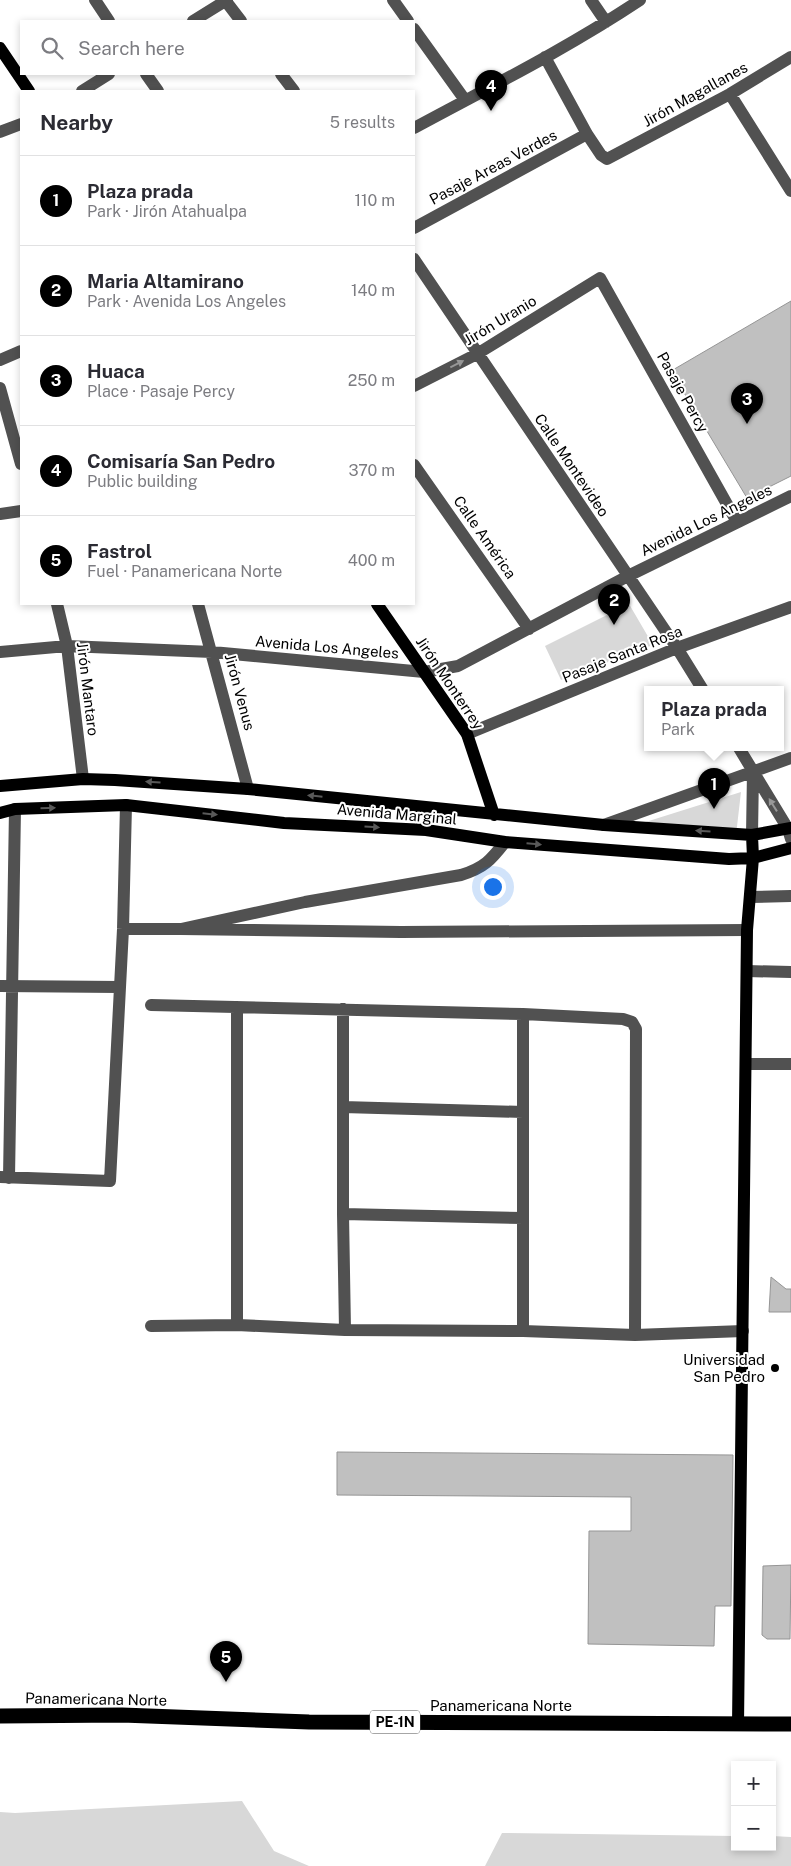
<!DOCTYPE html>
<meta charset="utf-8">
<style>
body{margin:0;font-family:"Public Sans",sans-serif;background:#f7f7f7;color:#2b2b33}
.controls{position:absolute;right:15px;bottom:15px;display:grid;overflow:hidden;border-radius:0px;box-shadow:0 2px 8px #0003}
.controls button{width:45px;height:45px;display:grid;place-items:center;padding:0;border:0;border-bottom:1px solid #e1e1e2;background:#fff;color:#2b2b33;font:25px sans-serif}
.you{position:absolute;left:492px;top:886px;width:18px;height:18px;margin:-12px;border:4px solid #fff;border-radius:50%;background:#1a73e8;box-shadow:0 0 0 8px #1a73e833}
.badge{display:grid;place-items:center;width:32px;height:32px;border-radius:50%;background:#000;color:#fff;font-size:16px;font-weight:700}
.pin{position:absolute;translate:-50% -41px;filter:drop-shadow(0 1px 2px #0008)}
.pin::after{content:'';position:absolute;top:26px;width:18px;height:15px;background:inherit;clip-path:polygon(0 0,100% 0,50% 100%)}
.popup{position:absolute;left:644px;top:686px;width:140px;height:65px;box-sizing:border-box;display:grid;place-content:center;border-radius:0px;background:#fff;filter:drop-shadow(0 1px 4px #0005);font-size:16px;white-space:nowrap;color:#7c7c81}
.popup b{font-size:19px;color:#2b2b33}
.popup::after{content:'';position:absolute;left:50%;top:100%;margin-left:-10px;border:10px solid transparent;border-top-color:#fff}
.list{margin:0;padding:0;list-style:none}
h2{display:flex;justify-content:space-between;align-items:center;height:65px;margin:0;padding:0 20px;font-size:21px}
h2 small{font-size:16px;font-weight:400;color:#7c7c81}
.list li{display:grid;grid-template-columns:32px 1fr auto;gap:15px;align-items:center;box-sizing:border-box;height:90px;padding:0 20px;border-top:1px solid #e1e1e2}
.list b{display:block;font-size:19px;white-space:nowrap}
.list p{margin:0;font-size:16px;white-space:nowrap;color:#7c7c81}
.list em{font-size:16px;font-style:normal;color:#7c7c81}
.icon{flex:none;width:28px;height:28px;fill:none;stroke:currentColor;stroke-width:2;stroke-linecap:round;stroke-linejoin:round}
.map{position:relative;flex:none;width:791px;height:1866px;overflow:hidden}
.search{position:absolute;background:#fff;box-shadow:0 2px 8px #0003;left:20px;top:20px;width:395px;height:55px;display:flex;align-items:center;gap:12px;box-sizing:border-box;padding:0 18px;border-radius:0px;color:#7c7c81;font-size:19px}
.panel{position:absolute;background:#fff;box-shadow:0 2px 8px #0003;left:20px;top:90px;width:395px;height:515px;border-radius:0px}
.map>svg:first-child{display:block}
.green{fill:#d8d8d8}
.building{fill:#c0c0c0;stroke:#959595}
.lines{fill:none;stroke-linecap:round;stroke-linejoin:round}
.minor{stroke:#515151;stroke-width:12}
.major{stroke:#000;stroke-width:12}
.highway{stroke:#000;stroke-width:15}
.oneway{fill:#979797}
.oneway2{fill:#595959}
.poi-dot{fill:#000;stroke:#fff;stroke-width:2}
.labels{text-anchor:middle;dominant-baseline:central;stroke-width:4;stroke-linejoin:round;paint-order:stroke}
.shield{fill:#fff;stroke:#4c4c4c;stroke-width:1}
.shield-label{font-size:14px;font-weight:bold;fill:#000}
.street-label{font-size:15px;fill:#000;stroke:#fff}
.poi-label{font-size:15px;fill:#000;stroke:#fff;text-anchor:end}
</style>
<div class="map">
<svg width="791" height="1866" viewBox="0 0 791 1866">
<rect width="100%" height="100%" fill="#fff"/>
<path class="green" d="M629,604L653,645L561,680L545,646Z
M741,792L736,835L636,825Z
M242,1801L274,1851L309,1866H0V1812L15,1813Z
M502,1833L735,1836V1847H772V1836L791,1837V1866H485Z"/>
<path class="building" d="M791,301V476L747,498L671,371Z
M771,1277L786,1289H791V1312H769Z
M337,1452L733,1455L731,1606H715L714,1646L588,1644L589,1531H631V1497L337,1495Z
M791,1565L790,1639H767L762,1635L763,1566Z"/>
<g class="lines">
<path class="minor" d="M95,0L109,21
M225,0L241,21
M393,0L408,21
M591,0L606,22
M193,21L227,0
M414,29L465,100
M545,57L587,134L601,155L607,159L730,94L791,57
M146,74L158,91
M281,74L294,91
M82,91L109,74
M730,94L791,191
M414,128C490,87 568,48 640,0
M0,132L21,124
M414,228L587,134
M414,259L677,648L703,690
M0,360L21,351
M414,386L477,354L600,278L737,522
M0,388L21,464
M414,465L529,629
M0,514L21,511
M57,604L67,646L83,779
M198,604L248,789
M0,652L67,646L212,652L424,672L458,666L628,576L791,496
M467,734L677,648L791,607
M739,748L788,829L791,839
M604,825L791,758
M752,835L753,771
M750,897L791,896
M123,929H181L305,902L461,875C484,868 491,860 505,842
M181,929L401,932L747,930
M747,971L791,972
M0,986L119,987
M151,1005L523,1014L623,1019L632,1022L636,1029L635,1335
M237,1007V1325
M343,1009V1214L345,1330
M746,1064H791
M343,1107L523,1112
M0,1177L110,1181L123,929L126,805
M9,1178L15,809
M343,1214L523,1218
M151,1326L237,1325L345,1330L523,1331L635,1335L743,1331
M523,1331V1014"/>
<path class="major" d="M0,48L29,91
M377,604L467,734L494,815
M0,786L83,779L115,780L248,789L604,825L752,835L791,828
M0,813L15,809L126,805L284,823L426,830L505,842L729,859L753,858L791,848
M738,1725L747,930L753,858L752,835"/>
<path class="highway" d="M0,1716L122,1715L309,1722L791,1724"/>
</g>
<defs><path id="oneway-solid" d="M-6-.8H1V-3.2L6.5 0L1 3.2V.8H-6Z" transform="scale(1.25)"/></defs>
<g class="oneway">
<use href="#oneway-solid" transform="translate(457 364) rotate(-27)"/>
<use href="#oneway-solid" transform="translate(773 805) rotate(-122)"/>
</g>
<g class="oneway2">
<use href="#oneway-solid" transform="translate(153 782) rotate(-176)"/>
<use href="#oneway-solid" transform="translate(315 796) rotate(-174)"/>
<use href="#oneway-solid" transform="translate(48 808) rotate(-2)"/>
<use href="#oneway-solid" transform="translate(210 814) rotate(6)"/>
<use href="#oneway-solid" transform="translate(372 827) rotate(3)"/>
<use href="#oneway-solid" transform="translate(703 831) rotate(-176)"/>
<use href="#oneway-solid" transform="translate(534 844) rotate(5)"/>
</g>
<circle class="poi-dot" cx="775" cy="1368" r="5"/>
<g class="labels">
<rect class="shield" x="370" y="1710.5" width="50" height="23" rx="4"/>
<g class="shield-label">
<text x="395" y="1722">PE-1N</text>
</g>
<g class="street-label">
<text transform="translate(695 94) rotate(-29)">Jirón Magallanes</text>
<text transform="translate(493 167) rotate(-28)">Pasaje Areas Verdes</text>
<text transform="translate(500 320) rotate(-31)">Jirón Uranio</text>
<text transform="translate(683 392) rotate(61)">Pasaje Percy</text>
<text transform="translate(572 465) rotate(56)">Calle Montevideo</text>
<text transform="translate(706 520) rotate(-26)">Avenida Los Angeles</text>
<text transform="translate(485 537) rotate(55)">Calle América</text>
<text transform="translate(327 647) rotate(5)">Avenida Los Angeles</text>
<text transform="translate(622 654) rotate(-22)">Pasaje Santa Rosa</text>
<text transform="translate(450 683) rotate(56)">Jirón Monterrey</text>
<text transform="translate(88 689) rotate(83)">Jirón Mantaro</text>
<text transform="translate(240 692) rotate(75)">Jirón Venus</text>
<text transform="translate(397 814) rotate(5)">Avenida Marginal</text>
<text transform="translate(96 1699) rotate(1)">Panamericana Norte</text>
<text x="501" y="1705">Panamericana Norte</text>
</g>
<g class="poi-label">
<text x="765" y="1359">Universidad<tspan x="765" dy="17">San Pedro</tspan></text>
</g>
</g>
</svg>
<div class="controls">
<button>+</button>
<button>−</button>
</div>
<div class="you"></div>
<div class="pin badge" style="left:714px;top:809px">1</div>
<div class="popup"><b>Plaza prada</b>Park</div>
<div class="pin badge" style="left:614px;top:625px">2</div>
<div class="pin badge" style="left:747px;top:424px">3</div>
<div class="pin badge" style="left:491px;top:111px">4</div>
<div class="pin badge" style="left:226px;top:1682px">5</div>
<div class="search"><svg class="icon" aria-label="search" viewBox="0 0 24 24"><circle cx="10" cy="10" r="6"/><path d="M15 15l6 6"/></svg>Search here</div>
<section class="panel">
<h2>Nearby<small>5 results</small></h2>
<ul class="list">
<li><span class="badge">1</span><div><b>Plaza prada</b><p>Park · Jirón Atahualpa</p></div><em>110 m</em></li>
<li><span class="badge">2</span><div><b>Maria Altamirano</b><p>Park · Avenida Los Angeles</p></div><em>140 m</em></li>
<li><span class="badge">3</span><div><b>Huaca</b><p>Place · Pasaje Percy</p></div><em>250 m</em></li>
<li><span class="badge">4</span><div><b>Comisaría San Pedro</b><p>Public building</p></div><em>370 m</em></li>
<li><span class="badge">5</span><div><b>Fastrol</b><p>Fuel · Panamericana Norte</p></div><em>400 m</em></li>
</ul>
</section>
</div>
